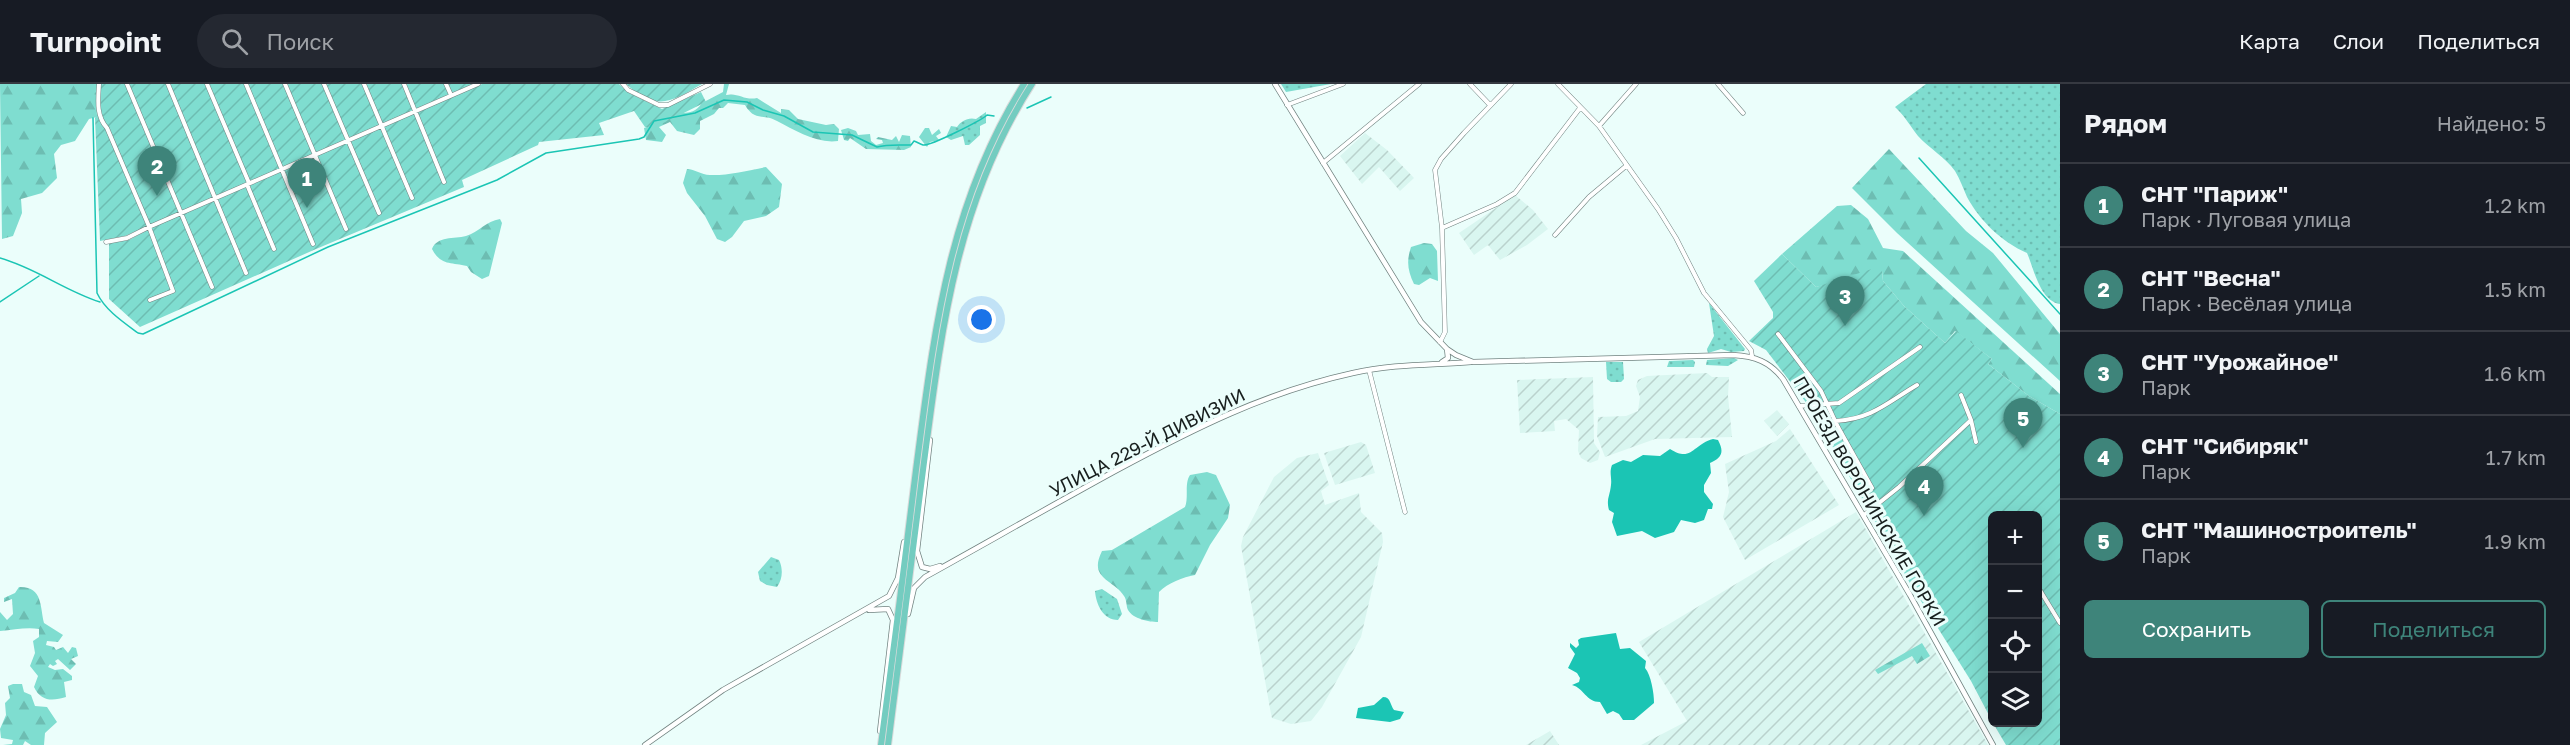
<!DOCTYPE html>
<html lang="ru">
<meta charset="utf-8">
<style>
body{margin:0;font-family:"Golos Text",sans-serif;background:#242831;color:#f1f3f6}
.controls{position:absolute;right:18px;bottom:18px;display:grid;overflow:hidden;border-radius:9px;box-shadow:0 6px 24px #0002}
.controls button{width:54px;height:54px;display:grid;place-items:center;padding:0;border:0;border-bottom:2px solid #363941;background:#171b24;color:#f1f3f6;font:30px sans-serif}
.you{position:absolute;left:982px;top:236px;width:21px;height:21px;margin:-15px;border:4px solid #fff;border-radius:50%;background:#1a73e8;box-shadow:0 0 0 9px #1a73e833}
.badge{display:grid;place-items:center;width:39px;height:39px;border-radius:50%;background:#3e847a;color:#fff;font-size:20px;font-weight:700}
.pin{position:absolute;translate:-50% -50px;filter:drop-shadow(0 2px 3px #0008)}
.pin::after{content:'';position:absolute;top:32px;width:21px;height:18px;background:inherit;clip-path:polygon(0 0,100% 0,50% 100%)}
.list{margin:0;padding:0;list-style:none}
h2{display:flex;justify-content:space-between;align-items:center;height:78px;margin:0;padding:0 24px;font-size:26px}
h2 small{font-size:20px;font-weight:400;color:#9ea1a6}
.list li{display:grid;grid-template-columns:39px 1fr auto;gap:18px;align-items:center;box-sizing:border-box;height:84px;padding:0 24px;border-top:2px solid #363941}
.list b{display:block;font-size:22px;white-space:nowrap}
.list p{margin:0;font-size:20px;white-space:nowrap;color:#9ea1a6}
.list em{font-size:20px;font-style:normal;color:#9ea1a6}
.actions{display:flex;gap:12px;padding:18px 24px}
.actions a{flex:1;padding:14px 0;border:2px solid #3e847a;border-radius:9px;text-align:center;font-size:21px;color:#3e847a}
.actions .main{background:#3e847a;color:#fff}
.icon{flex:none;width:33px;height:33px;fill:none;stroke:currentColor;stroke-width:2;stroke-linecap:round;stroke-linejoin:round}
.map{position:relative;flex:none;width:2060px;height:661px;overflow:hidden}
header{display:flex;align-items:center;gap:36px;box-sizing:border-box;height:84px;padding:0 30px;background:#171b24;border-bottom:2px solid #363941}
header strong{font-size:28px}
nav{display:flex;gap:33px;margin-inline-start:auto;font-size:21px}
.search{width:420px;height:54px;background:#242831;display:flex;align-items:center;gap:15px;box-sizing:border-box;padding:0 21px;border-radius:33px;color:#9ea1a6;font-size:22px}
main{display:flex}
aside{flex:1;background:#171b24}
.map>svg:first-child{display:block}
.industrial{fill:url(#industrial-furrows)}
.grass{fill:url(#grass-dots)}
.forest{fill:url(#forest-firs)}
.garden{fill:url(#garden-furrows)}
.water{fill:#1bc5b4}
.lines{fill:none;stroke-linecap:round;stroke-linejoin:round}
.stream{stroke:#1bc5b4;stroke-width:1.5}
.minor-casing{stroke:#718380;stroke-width:5}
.tertiary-casing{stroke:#718380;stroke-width:6}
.trunk-casing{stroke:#dadbdb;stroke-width:8}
.minor{stroke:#fff;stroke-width:4}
.tertiary{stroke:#fff;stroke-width:4.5}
.trunk{stroke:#74ccc0;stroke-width:6}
.labels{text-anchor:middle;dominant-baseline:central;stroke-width:6;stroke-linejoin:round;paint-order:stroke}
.street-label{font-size:18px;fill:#171e1d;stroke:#ebfefb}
</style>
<header>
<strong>Turnpoint</strong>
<div class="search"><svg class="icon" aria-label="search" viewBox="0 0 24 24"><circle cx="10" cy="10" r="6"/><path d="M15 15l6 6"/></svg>Поиск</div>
<nav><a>Карта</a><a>Слои</a><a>Поделиться</a></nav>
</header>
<main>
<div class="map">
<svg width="2060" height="661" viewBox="0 0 2060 661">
<defs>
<pattern id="industrial-furrows" width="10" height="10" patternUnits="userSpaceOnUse" patternTransform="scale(1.5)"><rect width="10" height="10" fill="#d9f6f0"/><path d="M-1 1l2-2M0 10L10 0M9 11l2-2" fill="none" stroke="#bad2cd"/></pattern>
<pattern id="grass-dots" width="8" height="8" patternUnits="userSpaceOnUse" patternTransform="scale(1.5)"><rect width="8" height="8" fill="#7fddd0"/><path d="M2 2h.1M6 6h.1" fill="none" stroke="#6dbdb2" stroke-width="1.8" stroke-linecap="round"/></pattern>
<pattern id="forest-firs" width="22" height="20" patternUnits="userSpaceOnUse" patternTransform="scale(1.5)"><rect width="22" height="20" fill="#7fddd0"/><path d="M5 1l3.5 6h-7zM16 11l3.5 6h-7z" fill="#6dbdb2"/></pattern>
<pattern id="garden-furrows" width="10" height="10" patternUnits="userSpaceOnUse" patternTransform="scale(1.5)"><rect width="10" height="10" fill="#7fddd0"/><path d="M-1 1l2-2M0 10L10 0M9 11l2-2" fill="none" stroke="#6dbdb2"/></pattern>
</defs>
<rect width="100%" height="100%" fill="#ebfefb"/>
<path class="industrial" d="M1365,49L1387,66L1414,94L1400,107L1379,83L1362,100L1340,72Z
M1515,111L1533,126L1548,145L1527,161L1500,176L1488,161L1474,171L1459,149Z
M1707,289L1712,293H1729L1728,312L1732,353L1655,355L1605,373L1597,352L1598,333L1626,332L1638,327L1640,313L1636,302L1638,296L1647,292Z
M1593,293L1594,359L1600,368L1598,376L1590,379L1581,374L1578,367L1579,346L1566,335L1554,337L1555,347L1520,349L1517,296Z
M1777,326L1789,340L1777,352L1764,337Z
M1790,345L1839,421L1745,476L1723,433L1729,408L1725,380L1776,357Z
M1361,358L1366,361L1375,389L1335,401L1324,369Z
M1318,369L1329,401L1321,407L1325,421L1359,409L1361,428L1382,449L1383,458L1361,553L1322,623L1311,637L1291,640L1272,634L1271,630L1241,462L1243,453L1274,393L1297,374Z
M1856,428L1988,661H1641L1687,637L1639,558Z
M1550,647L1559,661H1526Z"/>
<path class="grass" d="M1281,0H1331L1286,8Z
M1926,0H2060V220C2040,217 2034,185 2027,169C2002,158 1980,137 1967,113C1963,104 1960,95 1955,87C1945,73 1930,65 1918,52C1910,42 1905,32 1895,23Z
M986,28V39L980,42V51L969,61H965L963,52L951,56L946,53L951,42L957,43C961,37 968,33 976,35Z
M1709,219L1745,265L1744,267L1731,268L1721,265L1708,269L1707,265L1714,252Z
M1734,274L1738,276L1728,282L1706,281L1707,276Z
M1693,276L1695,278L1694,283H1667L1669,277Z
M1606,278H1623L1624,295L1621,298H1611L1607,295Z
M771,473L779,476C783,484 783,495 777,503L767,501L760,497L758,488Z
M1102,505L1117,515L1122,530L1118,536C1103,536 1096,520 1095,507Z"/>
<path class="forest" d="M0,0H96L97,33L89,35L75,57L61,61L54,70L57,94L42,109L21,115L22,129L13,152L2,155Z
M724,0H729L726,11C738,8 745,17 757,14L781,29V25L789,26L798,35L826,41L834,40L839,45L838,57C816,60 795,46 777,37C763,29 755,38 745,21L728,19L723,24H719L714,30L700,37V45L694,51L677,47L670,38L659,43L666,51L662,58L646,56L644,44C654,41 662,34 671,30C681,26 692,34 702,19L723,8Z
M848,44L856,47L858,51L870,50L871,57L876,61L883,59L882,56L876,55L878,53L892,56L896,52L899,58L902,51L910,52L911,63L904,66L866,65L850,54L848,57L844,56L841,46Z
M925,44H929L932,51L939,45L941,49L936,52L939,56L930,58L927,63L919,53Z
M1889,65L1966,147L1993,169L2060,250V297L1897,149L1852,104Z
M766,83L782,100L779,123L766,132L744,137L732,153L725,158L717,155L705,132L687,109L683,99L687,85C695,85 701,91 710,91C725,92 750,86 766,83Z
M1851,121L1868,135L1883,164L1903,167L2060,310V330L2029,312L1988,280L1992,275L1955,247L1945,259L1904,222L1883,197L1882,187L1816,203L1782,170L1837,122Z
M500,135L502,139L489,192L482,195L471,188L467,182C451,178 441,182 432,165C437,152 454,155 466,152C479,148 486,137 500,135Z
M1424,159L1432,160L1437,167L1438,197L1430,194L1419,201L1414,200C1408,187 1406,178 1411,163Z
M1207,388L1216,391L1230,421L1228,434L1210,461L1195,491C1183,493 1168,499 1159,508L1158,538C1149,538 1133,535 1128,526C1126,522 1127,516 1124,512C1113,495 1088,495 1102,467L1112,466L1185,423C1189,413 1184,400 1190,391Z
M19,503C43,502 40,523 44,539L63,551L58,558L47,557L46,561L54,563L56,566L63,563L68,569L72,563L76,564L78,572L71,575L76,580L70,586L58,575L55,577L57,580L53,582L50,580L48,583L55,586L63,585L72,592V596L64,598L66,613C53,617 41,618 34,603L38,592L30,582L35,569L33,557L39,553V545C26,543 14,546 0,547V528L7,536L13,530L12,515L4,518V514L15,509Z
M1922,559L1930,572L1917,580L1912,572L1878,590L1875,586Z
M13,600H22L24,608L31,611L35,622L47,623L57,638L45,649L44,661H31L25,657L23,661H3L12,660L13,656L1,654L0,645L6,631L5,619L10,614L8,602Z"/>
<path class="garden" d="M92,0H473L125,152L100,157L95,34L99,27Z
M482,0H619L629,9L662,25L701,8L706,18L653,44L645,43L634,27L599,39L604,51L539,58L538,61L462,96L464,103L316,165L140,243L109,215V159L129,156L151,144Z
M626,0H702C671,18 657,28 626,0Z
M1782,170L1816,203L1878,183L1882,187L1883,197L1904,222L1945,259L1956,247L1992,275L1988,280L2029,312L2060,330V661H2006L1993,639L2038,638V432H1992V637L1971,597L1911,501L1811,325L1766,266L1749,257L1773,234V228L1754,197Z"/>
<path class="water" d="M1713,355L1718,356C1725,369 1721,374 1710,379L1711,389L1704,401V408L1713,420L1712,425H1708L1704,436L1695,439L1681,436L1674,448L1655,454L1642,447L1617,452L1612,438L1614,429L1609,426C1606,415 1610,412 1611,401C1612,393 1609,389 1612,381L1623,376L1631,378L1643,371L1660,372L1670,365C1692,379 1693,360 1713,355Z
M1616,549L1620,565L1630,564L1646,577L1645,584C1651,591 1654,609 1654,619L1634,636H1623L1619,630L1613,627L1607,630L1600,618C1586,618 1584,604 1572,601L1579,598L1580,594L1577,589L1568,584L1575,570L1570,563V559L1576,564L1579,561L1578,556L1581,554Z
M1383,613C1391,613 1390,621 1394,626L1404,628L1400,635L1390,638L1356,634L1358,624L1374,621Z"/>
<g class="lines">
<path class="stream" d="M1027,24L1051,13
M93,34L97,209C105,226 123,238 138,249L143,250L328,163L497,96L546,69L639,55L644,53L654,37L695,29L724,16L747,18L763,26L784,32L813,48L852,51L877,63C887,60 899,61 911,61L914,57C917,58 920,60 923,61C931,62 982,36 987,31L994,32
M1919,74L2060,230
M0,174C36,184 65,207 100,218
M0,218L39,192"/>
<defs>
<path id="minor" d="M99,0C98,16 96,32 107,44L148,140L173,207L150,216
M127,0L212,203
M168,0L246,189
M207,0L249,99L248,103L274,165
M246,0L313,160
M285,0L346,145
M324,0L379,129
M364,0L412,114
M404,0L444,98
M446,0L451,11
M623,0L628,6L659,21H668L710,0
M1470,0L1490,21
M1558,0L1599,42L1658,125L1676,154L1704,209L1751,266L1752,272
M1718,0L1743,29
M1287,21L1343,0
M1599,42L1636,0
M1323,79L1419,0
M1442,144L1497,120L1515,109L1580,24
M1555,151L1589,113L1626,82
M106,158L127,154L149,143L478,0
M1778,250L1821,307L1838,343L1872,404
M1440,258L1445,248L1442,144L1435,86L1441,75L1464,49L1511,0
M1369,286L1405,428
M1961,311L1971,336L1976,358
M1799,322L1839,319L1920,263
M1836,337C1872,335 1888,318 1917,301
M1864,431L1899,403L1971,336
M2038,503L2060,539"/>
<path id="tertiary" d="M1275,0L1421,238L1447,265L1456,271L1473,278L1733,271C1755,272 1770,278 1783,295L1910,511L1993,661
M1442,278L1448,274L1447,265
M930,356L917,467L922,483L930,485L940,482
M869,526L888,525L893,536L880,647
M908,530L914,504L925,493C988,458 1051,422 1115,387C1193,345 1266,308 1353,289C1392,280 1431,281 1471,278
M645,661L723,606L889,512L898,494L904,458"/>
<path id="trunk" d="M881,661C893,569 905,478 916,386C934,249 948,120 1024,0
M888,661C900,569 911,478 923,386C941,249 955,120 1032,0"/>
</defs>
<use href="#minor" class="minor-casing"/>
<use href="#tertiary" class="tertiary-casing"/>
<use href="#trunk" class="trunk-casing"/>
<use href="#minor" class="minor"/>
<use href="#tertiary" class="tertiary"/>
<use href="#trunk" class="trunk"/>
</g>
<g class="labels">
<g class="street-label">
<text transform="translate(1147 358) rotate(-27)">УЛИЦА 229-Й ДИВИЗИИ</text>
<text transform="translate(1870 417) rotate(60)">ПРОЕЗД ВОРОНИНСКИЕ ГОРКИ</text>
</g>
</g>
</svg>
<div class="controls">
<button>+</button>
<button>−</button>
<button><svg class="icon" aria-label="locate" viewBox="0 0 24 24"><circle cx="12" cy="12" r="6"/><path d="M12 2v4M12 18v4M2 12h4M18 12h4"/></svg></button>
<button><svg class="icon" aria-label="layers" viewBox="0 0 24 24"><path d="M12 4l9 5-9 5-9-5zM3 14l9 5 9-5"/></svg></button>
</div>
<div class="you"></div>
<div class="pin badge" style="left:307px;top:124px">1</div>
<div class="pin badge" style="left:157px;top:112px">2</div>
<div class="pin badge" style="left:1845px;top:242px">3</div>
<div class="pin badge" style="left:1924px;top:432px">4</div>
<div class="pin badge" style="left:2023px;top:364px">5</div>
</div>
<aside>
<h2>Рядом<small>Найдено: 5</small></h2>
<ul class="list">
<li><span class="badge">1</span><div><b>СНТ &quot;Париж&quot;</b><p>Парк · Луговая улица</p></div><em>1.2 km</em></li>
<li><span class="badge">2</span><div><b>СНТ &quot;Весна&quot;</b><p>Парк · Весёлая улица</p></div><em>1.5 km</em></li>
<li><span class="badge">3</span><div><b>СНТ &quot;Урожайное&quot;</b><p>Парк</p></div><em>1.6 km</em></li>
<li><span class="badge">4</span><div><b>СНТ &quot;Сибиряк&quot;</b><p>Парк</p></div><em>1.7 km</em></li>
<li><span class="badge">5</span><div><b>СНТ &quot;Машиностроитель&quot;</b><p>Парк</p></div><em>1.9 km</em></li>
</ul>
<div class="actions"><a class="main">Сохранить</a><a>Поделиться</a></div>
</aside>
</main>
